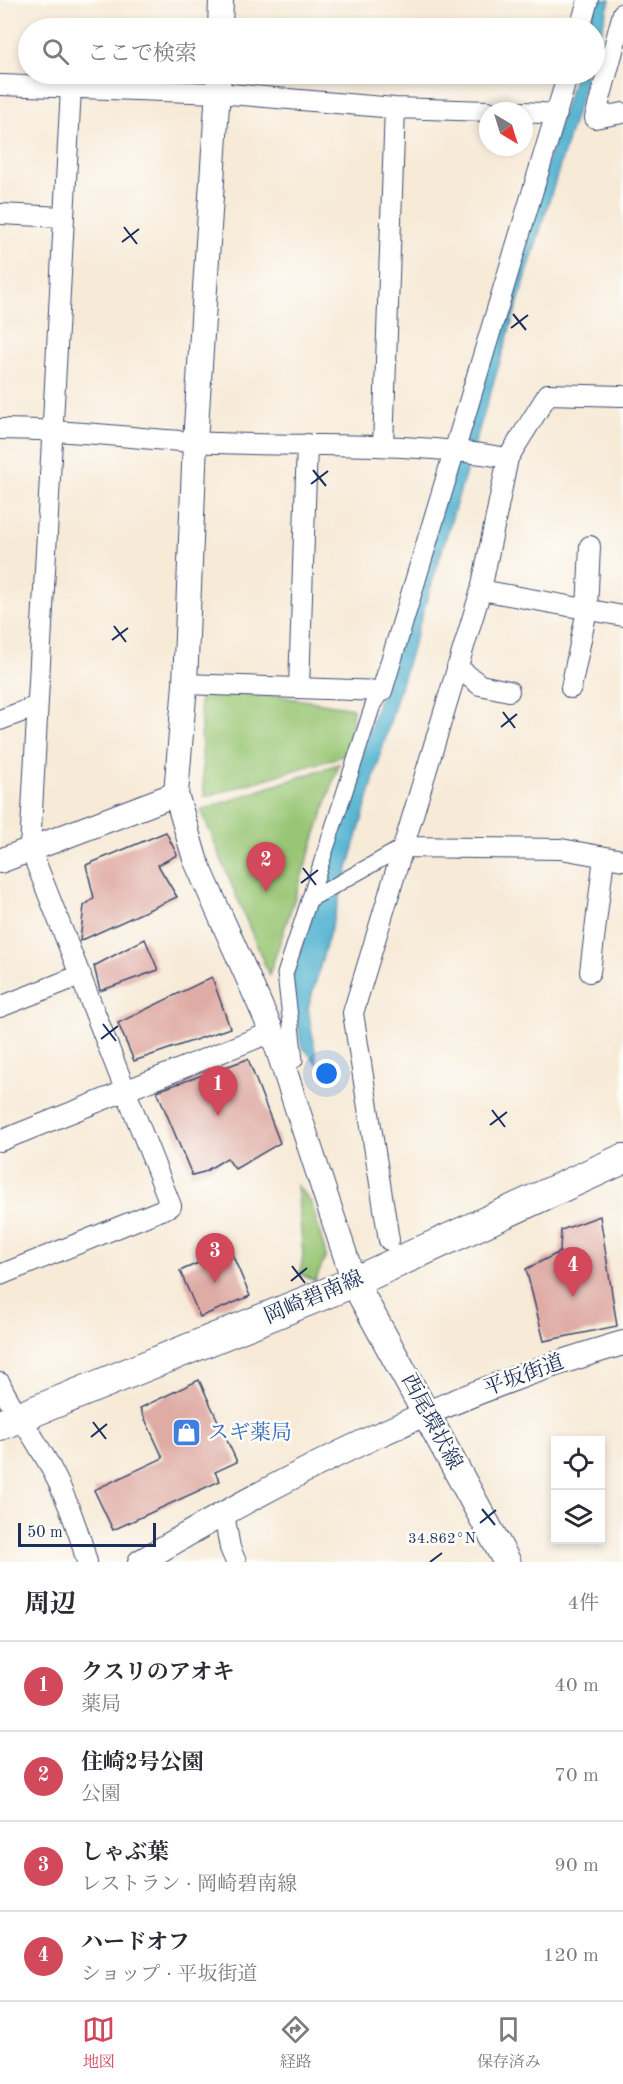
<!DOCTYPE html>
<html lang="ja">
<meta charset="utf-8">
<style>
body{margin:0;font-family:"Old Standard TT","Noto Serif JP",serif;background:#f2f2f3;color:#2b2b33}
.controls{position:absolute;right:18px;bottom:18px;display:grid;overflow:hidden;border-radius:0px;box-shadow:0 3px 9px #0003}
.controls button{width:54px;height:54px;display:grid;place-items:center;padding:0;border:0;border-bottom:2px solid #e1e1e2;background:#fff;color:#2b2b33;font:30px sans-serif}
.compass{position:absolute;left:479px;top:102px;width:54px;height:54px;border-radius:50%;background:#fff;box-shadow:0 3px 9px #0003;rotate:142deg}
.scale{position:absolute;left:18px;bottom:15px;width:138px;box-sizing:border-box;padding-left:6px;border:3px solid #1b2f5e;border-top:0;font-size:16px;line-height:21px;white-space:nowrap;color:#1b2f5e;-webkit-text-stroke:4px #fdfcf7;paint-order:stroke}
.you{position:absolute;left:327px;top:1074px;width:21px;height:21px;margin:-15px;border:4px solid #fff;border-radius:50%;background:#1a73e8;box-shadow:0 0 0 9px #1a73e833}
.badge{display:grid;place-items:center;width:39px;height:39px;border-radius:50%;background:#d1495b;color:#fff;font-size:20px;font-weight:700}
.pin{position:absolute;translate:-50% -50px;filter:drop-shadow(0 2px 3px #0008)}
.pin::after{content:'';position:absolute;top:32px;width:21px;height:18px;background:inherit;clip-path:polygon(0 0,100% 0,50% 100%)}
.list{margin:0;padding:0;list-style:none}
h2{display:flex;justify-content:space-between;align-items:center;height:78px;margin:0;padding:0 24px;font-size:26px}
h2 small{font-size:20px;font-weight:400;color:#7c7c81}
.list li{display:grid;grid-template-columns:39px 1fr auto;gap:18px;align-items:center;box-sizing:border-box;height:90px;padding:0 24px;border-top:2px solid #e1e1e2}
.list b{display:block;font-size:22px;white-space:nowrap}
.list p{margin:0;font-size:20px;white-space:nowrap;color:#7c7c81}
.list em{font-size:20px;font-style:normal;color:#7c7c81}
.icon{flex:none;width:33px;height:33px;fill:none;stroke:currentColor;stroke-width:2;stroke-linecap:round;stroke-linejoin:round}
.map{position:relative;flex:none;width:623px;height:1562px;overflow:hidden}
.search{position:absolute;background:#fff;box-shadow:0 3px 9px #0003;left:18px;right:18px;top:18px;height:66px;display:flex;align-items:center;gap:15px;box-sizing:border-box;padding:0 21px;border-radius:33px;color:#7c7c81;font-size:22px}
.sheet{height:438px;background:#fff}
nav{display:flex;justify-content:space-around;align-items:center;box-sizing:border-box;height:84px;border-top:2px solid #e1e1e2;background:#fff;font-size:16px;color:#7c7c81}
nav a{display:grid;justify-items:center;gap:3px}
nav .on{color:#d1495b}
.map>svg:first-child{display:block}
.green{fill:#99c674;stroke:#5a7a69;stroke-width:1.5}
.water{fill:#51b2d0;stroke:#367097;stroke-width:1.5}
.building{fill:#dfaca5}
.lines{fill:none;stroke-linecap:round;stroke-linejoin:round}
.pedestrian-casing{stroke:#3c4b70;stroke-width:17}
.minor-casing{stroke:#3c4b70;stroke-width:22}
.tertiary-casing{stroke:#3c4b70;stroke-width:26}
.secondary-casing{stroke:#3c4b70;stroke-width:29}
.primary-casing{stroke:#3c4b70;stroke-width:32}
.pedestrian{stroke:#fff;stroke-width:15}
.minor{stroke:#fff;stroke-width:20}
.tertiary{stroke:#fff;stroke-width:24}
.secondary{stroke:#fff;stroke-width:27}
.primary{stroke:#fff;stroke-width:30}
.ticks{fill:none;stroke:#1b2f5e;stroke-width:2}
.labels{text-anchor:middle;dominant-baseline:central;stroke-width:5;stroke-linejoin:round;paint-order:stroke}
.street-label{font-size:21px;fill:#1b2f5e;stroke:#fdfcf7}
.shop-label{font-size:21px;fill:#366cbe;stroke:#fdfcf7;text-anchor:start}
.ticks-label{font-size:15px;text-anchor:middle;fill:#1b2f5e;stroke:#fdfcf7;stroke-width:5;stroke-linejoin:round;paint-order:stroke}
</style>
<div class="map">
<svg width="623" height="1562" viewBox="0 0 623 1562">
<rect width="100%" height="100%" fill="#fdfcf7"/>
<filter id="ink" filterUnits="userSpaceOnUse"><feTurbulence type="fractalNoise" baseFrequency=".0167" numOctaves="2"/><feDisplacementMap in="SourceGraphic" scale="12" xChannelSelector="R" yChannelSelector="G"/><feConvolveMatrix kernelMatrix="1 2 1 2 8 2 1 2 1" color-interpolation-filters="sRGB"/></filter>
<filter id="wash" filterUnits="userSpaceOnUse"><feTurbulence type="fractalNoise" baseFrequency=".008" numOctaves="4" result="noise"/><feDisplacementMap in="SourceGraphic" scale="24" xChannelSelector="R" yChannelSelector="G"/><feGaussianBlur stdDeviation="1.35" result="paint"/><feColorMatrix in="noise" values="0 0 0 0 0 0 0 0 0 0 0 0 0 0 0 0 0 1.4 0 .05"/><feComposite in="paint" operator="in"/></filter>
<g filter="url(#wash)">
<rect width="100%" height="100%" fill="#f7ead7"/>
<path class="green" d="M199,684L353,708L349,754L204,797Z
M339,764L269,975L201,810Z
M297,1185L312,1204L326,1256L315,1281L300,1274L303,1255Z"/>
<path class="water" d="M597,0H610L595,51L594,28H588Z
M575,74H588L400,687L308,1008L317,1063L301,1045L291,980Z"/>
<g id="blocks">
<path class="building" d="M166,832L177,855L158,865L177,897L80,941L84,906L94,898L86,865Z
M145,939L158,970L100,991L94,966Z
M212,977L230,1028L134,1061L118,1023Z
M248,1059L280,1143L235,1169L227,1158L204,1172L192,1175L157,1091Z
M600,1216L617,1326L544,1341L526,1269L560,1252L561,1230Z
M230,1249L250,1296L200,1317L180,1271Z
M199,1380L237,1462L215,1472L220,1481L113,1530L94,1490L163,1458L140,1408Z"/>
</g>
</g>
<g filter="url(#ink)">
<use href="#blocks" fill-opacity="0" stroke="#3c4b70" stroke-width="1.5"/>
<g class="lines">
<defs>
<path id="pedestrian" d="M309,900L403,847
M295,1060L285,974L373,705L382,691"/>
<path id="minor" d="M623,13L595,118L623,113
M580,28L588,0
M0,85L218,93L395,108L488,111
M524,112L557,114
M0,214L62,217
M0,429C66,429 130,438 195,442C300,448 404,440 508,458
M383,446L395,108
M481,590L623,616
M457,667L480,685L509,691
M185,684L382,691L568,74
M299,688L307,444
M571,688L587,610L590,546
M0,720L37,706
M403,847L561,849L623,860
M590,972L604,857
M0,1007L81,975
M0,1141L272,1032
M389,1240L353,1013L481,590L508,458L548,394L623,396
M0,1275L171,1206L30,848L71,88
M0,1383C9,1405 24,1422 36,1442C60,1480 76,1520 87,1562
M224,1514L230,1548L236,1562"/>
<path id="tertiary" d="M220,28L221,0
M219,74L195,442L185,684L176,794L195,859L272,1032L354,1282
M0,861L176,794
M140,1562C292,1471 452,1392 623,1343"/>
<path id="secondary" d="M354,1282L507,1562"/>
<path id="primary" d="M0,1425L354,1282L623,1159"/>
</defs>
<use href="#pedestrian" class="pedestrian-casing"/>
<use href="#minor" class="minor-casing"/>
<use href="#tertiary" class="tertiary-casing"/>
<use href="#secondary" class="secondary-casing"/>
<use href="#primary" class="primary-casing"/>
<use href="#pedestrian" class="pedestrian"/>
<use href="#minor" class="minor"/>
<use href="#tertiary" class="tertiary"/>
<use href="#secondary" class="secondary"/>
<use href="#primary" class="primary"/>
</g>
</g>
<path class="ticks" d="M124,227L137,244M122,242L139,229M513,314L526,330M511,328L528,315M313,470L326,486M311,484L328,471M114,626L126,642M112,640L128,628M503,712L515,728M501,727L517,714M303,868L316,885M301,883L318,870M103,1024L116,1041M101,1039L118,1026M492,1110L505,1127M490,1125L507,1112M292,1266L305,1283M291,1281L307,1268M93,1422L106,1439M91,1437L107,1424M482,1509L495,1525M480,1523L496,1510M430,1562L442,1553"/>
<defs>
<symbol id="shop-square" viewBox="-11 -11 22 22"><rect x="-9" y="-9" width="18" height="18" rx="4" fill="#3f7fe0" stroke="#fdfcf7"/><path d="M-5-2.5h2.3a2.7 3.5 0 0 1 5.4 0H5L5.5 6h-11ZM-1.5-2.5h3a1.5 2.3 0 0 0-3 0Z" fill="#fff"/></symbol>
</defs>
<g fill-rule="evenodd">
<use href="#shop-square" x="170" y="1416" width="33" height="33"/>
</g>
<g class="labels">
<g class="street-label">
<text transform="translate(314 1298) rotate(-23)">岡崎碧南線</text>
<text transform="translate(524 1376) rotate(-20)">平坂街道</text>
<text transform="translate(431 1422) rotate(62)">西尾環状線</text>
</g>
<g class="shop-label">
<text x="208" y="1433">スギ薬局</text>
</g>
</g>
<g class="ticks-label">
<text x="442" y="1543">34.862°N</text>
</g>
</svg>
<div class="controls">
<button><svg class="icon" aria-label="locate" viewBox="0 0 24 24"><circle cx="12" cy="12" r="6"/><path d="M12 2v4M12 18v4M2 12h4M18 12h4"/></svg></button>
<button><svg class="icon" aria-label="layers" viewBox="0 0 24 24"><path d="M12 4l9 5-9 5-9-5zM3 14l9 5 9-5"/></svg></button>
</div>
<svg class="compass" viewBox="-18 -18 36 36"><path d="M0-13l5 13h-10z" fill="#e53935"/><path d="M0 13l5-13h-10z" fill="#7c7c81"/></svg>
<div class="scale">50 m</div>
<div class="you"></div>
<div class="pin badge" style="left:218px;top:1116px">1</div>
<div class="pin badge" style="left:266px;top:892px">2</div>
<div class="pin badge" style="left:215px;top:1283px">3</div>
<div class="pin badge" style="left:573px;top:1297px">4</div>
<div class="search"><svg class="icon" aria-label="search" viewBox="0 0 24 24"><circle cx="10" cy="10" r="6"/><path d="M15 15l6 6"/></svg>ここで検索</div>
</div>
<section class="sheet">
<h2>周辺<small>4件</small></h2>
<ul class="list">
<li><span class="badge">1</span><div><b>クスリのアオキ</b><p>薬局</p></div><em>40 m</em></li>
<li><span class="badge">2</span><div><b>住崎2号公園</b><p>公園</p></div><em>70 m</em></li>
<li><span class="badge">3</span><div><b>しゃぶ葉</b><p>レストラン · 岡崎碧南線</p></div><em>90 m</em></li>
<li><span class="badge">4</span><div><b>ハードオフ</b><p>ショップ · 平坂街道</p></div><em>120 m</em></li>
</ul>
</section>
<nav>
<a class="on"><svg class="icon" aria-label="map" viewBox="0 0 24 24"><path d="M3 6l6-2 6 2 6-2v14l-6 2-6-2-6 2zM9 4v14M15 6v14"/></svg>地図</a>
<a><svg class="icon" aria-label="directions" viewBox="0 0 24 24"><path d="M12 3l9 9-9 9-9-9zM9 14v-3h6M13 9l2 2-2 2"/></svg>経路</a>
<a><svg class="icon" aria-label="saved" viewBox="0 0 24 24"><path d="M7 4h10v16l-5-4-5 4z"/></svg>保存済み</a>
</nav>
